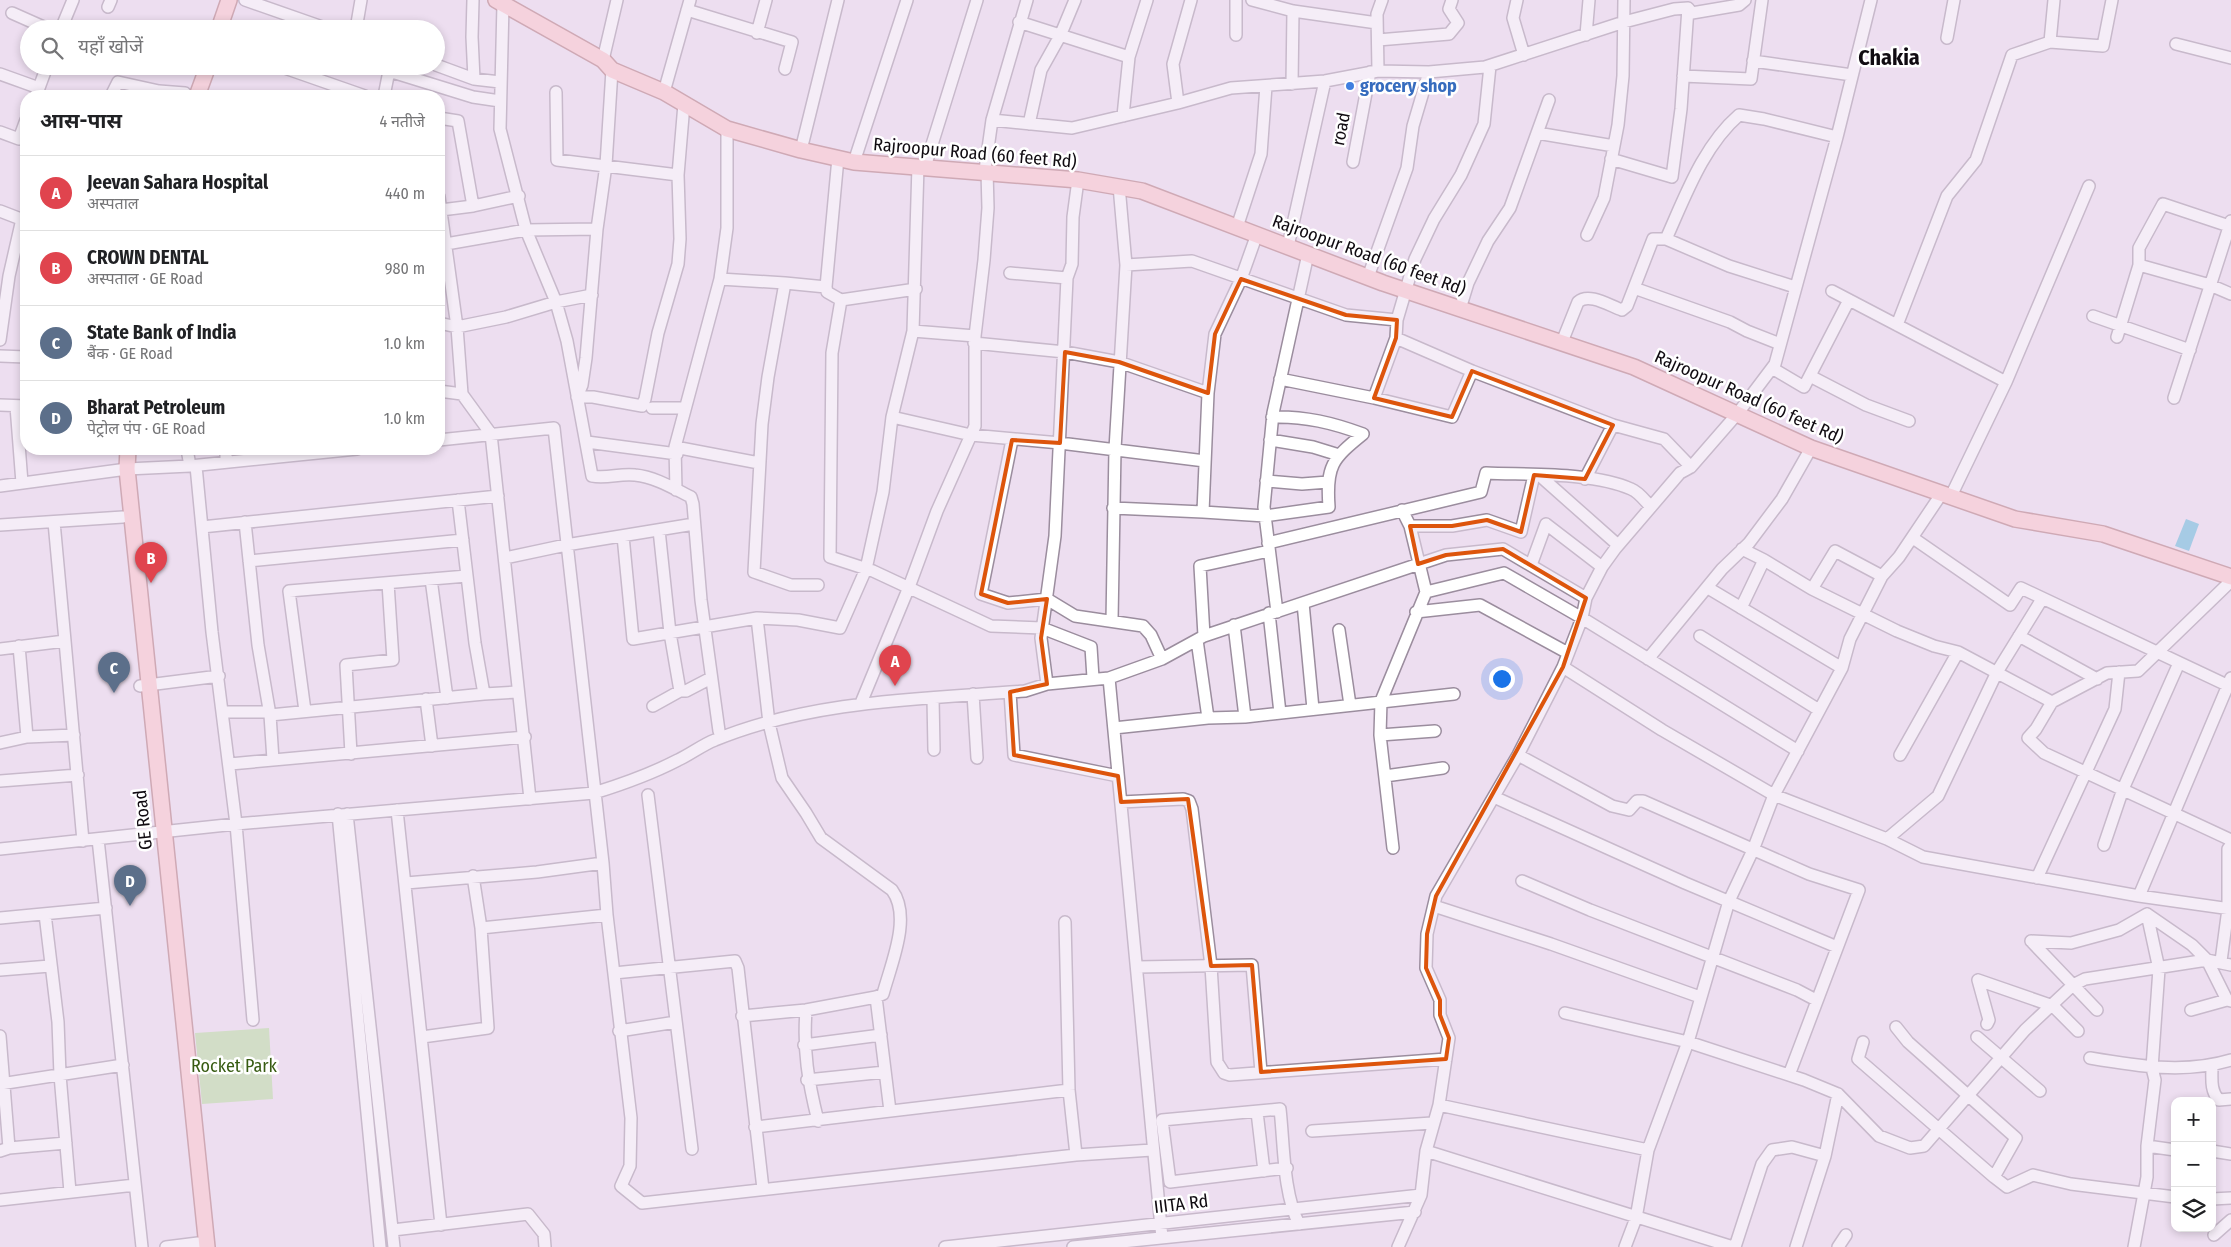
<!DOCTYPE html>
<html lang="hi">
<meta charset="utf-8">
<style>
body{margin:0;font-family:"Fira Sans Condensed","Noto Sans Devanagari",sans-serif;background:#f2f2f2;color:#202124}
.controls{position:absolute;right:15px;bottom:15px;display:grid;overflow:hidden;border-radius:10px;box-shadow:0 2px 8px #0003}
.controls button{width:45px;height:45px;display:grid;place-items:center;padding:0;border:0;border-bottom:1px solid #e0e0e0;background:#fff;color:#202124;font:25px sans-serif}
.you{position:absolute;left:1501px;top:678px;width:18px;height:18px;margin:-12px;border:4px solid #fff;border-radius:50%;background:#1a73e8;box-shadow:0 0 0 8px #1a73e833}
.badge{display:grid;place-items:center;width:32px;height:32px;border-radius:50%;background:#ce4276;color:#fff;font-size:16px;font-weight:700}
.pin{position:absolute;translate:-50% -41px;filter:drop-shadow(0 1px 2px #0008)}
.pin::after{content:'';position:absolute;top:26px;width:18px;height:15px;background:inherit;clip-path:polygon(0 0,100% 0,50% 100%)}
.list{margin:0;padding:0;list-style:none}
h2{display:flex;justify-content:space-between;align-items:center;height:65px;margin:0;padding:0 20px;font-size:21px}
h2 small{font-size:16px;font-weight:400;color:#757577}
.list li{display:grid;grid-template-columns:32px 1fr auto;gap:15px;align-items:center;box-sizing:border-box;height:75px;padding:0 20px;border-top:1px solid #e0e0e0}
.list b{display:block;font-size:19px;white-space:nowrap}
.list p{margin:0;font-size:16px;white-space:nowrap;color:#757577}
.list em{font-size:16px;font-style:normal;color:#757577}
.icon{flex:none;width:28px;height:28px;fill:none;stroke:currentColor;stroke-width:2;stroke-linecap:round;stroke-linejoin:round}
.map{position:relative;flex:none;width:2231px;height:1247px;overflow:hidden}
.search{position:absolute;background:#fff;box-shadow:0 2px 8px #0003;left:20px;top:20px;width:425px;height:55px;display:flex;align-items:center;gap:12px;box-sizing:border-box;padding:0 18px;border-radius:28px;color:#757577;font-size:19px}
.panel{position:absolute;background:#fff;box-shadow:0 2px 8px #0003;left:20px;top:90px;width:425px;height:365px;border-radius:20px}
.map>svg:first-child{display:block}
.green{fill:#b2db95}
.water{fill:#50b3d7}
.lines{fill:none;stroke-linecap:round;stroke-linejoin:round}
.minor-casing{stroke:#9b8d9e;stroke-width:14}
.major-casing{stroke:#ab696d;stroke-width:18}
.minor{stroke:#fff;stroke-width:11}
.major{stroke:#fec4c5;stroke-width:15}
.marked{fill:none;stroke:#dd550c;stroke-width:4;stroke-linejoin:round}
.shop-dot{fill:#3f7fe0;stroke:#fff;stroke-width:2}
.labels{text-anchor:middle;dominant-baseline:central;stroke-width:5;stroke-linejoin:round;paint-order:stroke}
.shop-label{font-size:18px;font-weight:bold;fill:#366cbe;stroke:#fff;text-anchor:start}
.street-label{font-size:18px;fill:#100b11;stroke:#fff}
.park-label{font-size:18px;fill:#385c13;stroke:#fff}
.district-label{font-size:22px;font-weight:bold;fill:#100b11;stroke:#fff}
</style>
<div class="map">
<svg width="2231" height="1247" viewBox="0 0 2231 1247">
<rect width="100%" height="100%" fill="#eddef0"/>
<path class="green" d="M269,1028L273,1099L202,1104L195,1033Z"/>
<path class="water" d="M2186,519L2199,524L2189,551L2175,546Z"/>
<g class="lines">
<defs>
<path id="minor" d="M245,0L328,29
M473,0L472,37L474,79
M1252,0L1293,11L1377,23
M1517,0L1513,18L1524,55
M2054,0L2050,42L2103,46L2112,0
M503,4L500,129L526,230L556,302L567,341L592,476C607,479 620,473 635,475C655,477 673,488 691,497L693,504L701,600L719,731
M108,7L111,0
M687,10L792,42L785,69
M12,13L48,29
M1019,22L1129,57
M61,29L73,0
M356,29L361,0
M757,33L766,0
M1236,35V0
M1586,35L1589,0
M1947,38L1954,0
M1378,40L1449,34L1458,23L1449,9L1452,0
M2176,44L2231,58
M603,60L617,0
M1753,61L1852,75
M436,65L474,79L500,82
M279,66L365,96
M389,71L473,97L500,101
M1378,71L1377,14L1382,0
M0,74L39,88
M1683,76L1751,79L1762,0
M1292,84L1293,11
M556,92L557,160L678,175
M664,92L690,0
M36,96L47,66
M111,96L118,82L159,91L185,93
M384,96L390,66
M1178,103L1173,64L1191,0
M1123,116L1129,57L1147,0
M439,118L458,121L473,206
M992,120L1072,128L1178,103L1231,88L1325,81L1378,71L1429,72L1485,67L1624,22L1674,9L1688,8L1692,13L1739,5L1745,0
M1029,124L1041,70L1060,36L1075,0
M0,132L19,139L26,120
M1537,133L1614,146
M801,150L838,0
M838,158L826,287L827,292L841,300L832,353L830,557L873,571L991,626L1042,628L1091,647L1093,678
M1611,159L1672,177L1681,109L1688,8
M854,162L907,0
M1353,162L1370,72
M925,167L977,0
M985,170L992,120L1027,0
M439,197L457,327L462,394L491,434L530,799
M441,210L473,206L519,196
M0,211L26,221
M1237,227L1261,154L1266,86
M1587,235L1604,198L1618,125L1623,76L1624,0
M1666,239H1653L1634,288L1730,322L1747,331L1780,344
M446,244L526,230L597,229
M1288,246L1325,81
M1126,265L1192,261L1346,315L1397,320
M2139,265L2210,285L2231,294
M1010,273L1067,278
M1368,277L1407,168L1413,126L1429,72
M720,279L785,283
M1795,287L1729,266L1666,239C1685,197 1703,146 1739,115L1764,119L1837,137
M1832,291L2006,382
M841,300L916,289
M1460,309L1468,283L1488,241L1510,208L1549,100
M2093,316L2190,350
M439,323L457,327L506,317L556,302L592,295
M1897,325L1947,196L1976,160L2012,55L2050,42
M913,331L975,336
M2117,337L2139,265V248L2163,204L2229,226
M1396,338L1472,371L1613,425L1664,439L1691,467
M0,340L9,276L22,219
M1562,342L1578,302C1589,292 1610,306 1622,310L1627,306L1634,288
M974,343L1065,352L1119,362L1208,393
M0,356L26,357
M1772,368L1804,387L1849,300
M1810,376L1866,405L1909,421
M1280,379L1374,398L1452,417L1472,371
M439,391L462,394
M577,397H593L642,406L645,399L658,333L678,264L680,239L678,175L684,104
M577,397L582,385L586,358L597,229L606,165L612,70
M1374,398L1396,338L1397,320L1415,259L1434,219L1461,175L1484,124L1490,66
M2174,398L2231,221
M0,405L26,406
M16,406L22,483
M652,408H684
M892,417L971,435L1060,443L1205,461
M439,440L554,428L603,863L607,915
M1012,440L981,594L1008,603L1047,599L1075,616L1143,626L1151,635L1162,659
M1270,440L1313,447L1339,455
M587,442L677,454
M675,447L759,463
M187,449L190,466
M226,449V462
M196,466L212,632L236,824L253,1020
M1539,475L1618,545
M1585,479L1613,425
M1266,481L1302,484L1328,482
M0,486L127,469L190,466L357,449
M676,490L675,447L720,279L727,228V129
M1951,496L2006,382L2089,186
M458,500L475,643L484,694L517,692
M1113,508L1203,512L1208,393L1215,334L1241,279L1257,234
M1203,512L1265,516L1329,507C1326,466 1332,459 1363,434C1333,423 1305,416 1272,417
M54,522L65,641
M245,522L258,645L270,715L273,760
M0,525L123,517
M1410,526H1452L1487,520L1521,532L1534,475
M202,527L498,496
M659,530L670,633L680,691
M623,536L633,639L757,618L798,620L840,628L866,569L883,492L892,417L913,331L918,166
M1913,538L2010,605L2021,588L2231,687
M1268,543L1481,492L1486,473C1528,475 1594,472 1631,489C1639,492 1645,501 1651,507
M1742,549L1764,560
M505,558L566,545L694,524
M249,561L463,540
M1531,565L1546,524L1602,567
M431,579L447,698
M818,585H791L754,572L762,424L768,377L785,283L826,287
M1708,588L1842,668
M1812,589L1897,631L1934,646L1958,652L2052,702L2107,673L2138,671L2231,581
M1426,592L1504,573L1582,618L1798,751
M1303,603L1313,709
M1741,608L1764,560L1812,589L1835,551L1882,576
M1277,612L1264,507L1273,413L1308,254
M1416,612L1480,605L1568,653
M1269,613L1280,713
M1112,621L1115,449L1126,265L1119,186
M1234,625L1245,717
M1339,630L1350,705
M1204,636L1200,566L1269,551
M1700,636L1819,710
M2019,636L2097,679
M1197,640L1208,718L1245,717L1454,694
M19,646L27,737L74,735
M0,649L65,641L83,841
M1648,659L1722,569L1749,543L1782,499L1811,448
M1563,667L1662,730L1774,795L1887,839L1923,857L2139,896L2231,909
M1109,678L1162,1238
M1047,684L1041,638L1055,536L1067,278L1072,264L1073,217L1078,180
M140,686L219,676
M1010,692L1014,755L1118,776
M973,694L977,758
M933,698L934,750
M426,699L432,746
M2052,702L2036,729L2028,738L2044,753L2231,840
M861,703L909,587L937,511L975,426V336L984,260L988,208L987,171
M653,706L680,691H686L711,678
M305,711L289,591L467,576
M223,712H269
M270,715L484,694
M1114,728L1208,718
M1380,735L1435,731
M0,743L27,737
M351,754L346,665L393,660L388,583
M1518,755L1612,806L1629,810L1637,801H1643L1809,874L1859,890L1789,1075
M1900,755L1958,652
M230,764L525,737
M1385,776L1443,768
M0,781L78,775
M648,795L692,1149
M1494,797L1685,883L1837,947
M1121,802L1183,799L1189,801L1192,809L1211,966L1217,1062L1224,1073L1230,1075L1446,1059
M397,810L441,1225
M338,814L380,1247
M347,814L394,1247
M98,839L142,1247
M1887,839L1938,796L1997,672L2042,599
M2104,845L2123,789L2179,663
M1393,848L1380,735L1381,701L1426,592L1410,526L1402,510
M0,849L236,824L594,793C623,784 651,774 678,760C691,754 702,745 715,740C812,700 921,699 1025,691L1047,684L1109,678L1162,659L1204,636L1446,555L1503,549L1586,598
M2037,878L2115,709L2119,672
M1522,881L1590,910L1797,990L1816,1000
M406,883L537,872L603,863
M2139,896L2231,678
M1434,906L1551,944L1700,997
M45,914L58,1022L60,1075L70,1192
M0,918L106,908
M1065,922L1069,1090L1076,1155L1152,1150
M481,928L607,915L631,1118L630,1166L621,1186L642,1203L1076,1155
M2031,941L2071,943L2119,930L2147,914L2192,945L2207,960L2227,1000
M2031,941L2097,1010
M2221,961L2228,909V849L2231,845
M1137,967L1252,965L1261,1072
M0,970L50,966
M614,973L735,961L738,968L763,1189
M1978,980L2053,1006L2078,1031
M1978,980L1989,1020L1987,1024
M876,997L890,1111
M806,1010C803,1051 808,1081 818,1121
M2191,1010L2227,1000L2231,1001
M1565,1013L1688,1042L1804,1080L1838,1094L1879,1136L1910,1148L1924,1146L2025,1030L2073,985L2085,979L2207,960L2231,965
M742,1016L806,1010L876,997L883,994C891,964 912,917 892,890L821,838L806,813L782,778L769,723L757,618
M619,1031L676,1022
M0,1036L9,1148
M422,1037L488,1028L481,928L473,876
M1977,1037L2040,1091
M1863,1042L1858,1059L1994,1177L2016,1138L1908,1042L1896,1027
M804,1045L881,1035
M2090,1058C2137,1066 2185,1074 2231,1060
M2212,1066C2212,1078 2210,1091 2219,1100L2231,1099
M807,1080L885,1072
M0,1084L123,1065
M1439,1105L1648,1150
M1257,1112L1264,1171
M755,1127L1069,1090
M1312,1131L1432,1123
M2147,1146L2175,1150
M0,1151L9,1148L66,1143
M1426,1151L1733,1247
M2212,1151L2231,1154
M1287,1168L1170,1182L1162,1120L1280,1109C1284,1144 1283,1193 1299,1224
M1994,1177L2007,1187L2033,1175L2071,1184L2175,1197
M2212,1199L2231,1198
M0,1200L135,1185
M393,1230L528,1214L544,1234L545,1247
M2214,1235L2231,1220
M166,1247L198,1243
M945,1247L1421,1195
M1073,1247L1415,1212
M1398,1247L1421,1195L1426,1151L1439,1105L1449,1038L1440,1015V1000L1426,968L1427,934L1436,896L1518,755L1563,667L1582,618L1586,598L1602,567L1615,549L1680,473L1691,467L1738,413L1775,364L1837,137L1871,0
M1625,1247L1636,1218L1648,1150L1688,1042L1729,901L1753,850L1774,795L1842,668L1850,639L1882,576L1899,557L1942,493
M1735,1247L1762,1164L1772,1150L1792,1147L1825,1156
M1796,1247L1825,1156L1838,1094
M1838,1247L1846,1235
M2134,1247L2147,1177V1146L2155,1080L2152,1068L2159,969L2147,914"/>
<path id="major" d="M496,0L603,60L612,70L664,92L727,129L801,150L854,162L1078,180L1142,191L1383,283L1634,367L1811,448L2015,519L2103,534L2231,577
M219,29L229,0
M197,96L208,66
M128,449L127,469L207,1247"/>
</defs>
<use href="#minor" class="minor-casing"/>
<use href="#major" class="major-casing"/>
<use href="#minor" class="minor"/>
<use href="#major" class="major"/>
</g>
<path d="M0 0H2231V1247H0ZM1241,279L1346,315L1397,320L1396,338L1374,398L1452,417L1472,371L1613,425L1585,479L1534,475L1521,532L1487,520L1452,526H1410L1418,564L1446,555L1503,549L1586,598L1563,667L1436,896L1427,934L1426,968L1440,1000V1015L1449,1038L1446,1059L1261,1072L1252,965L1211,966L1188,799L1121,802L1118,776L1014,755L1010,692L1047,684L1041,638L1047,599L1008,603L981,594L1012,440L1060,443L1065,352L1119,362L1208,393L1215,334Z" fill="#eddef0" fill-opacity=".55" fill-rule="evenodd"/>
<path class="marked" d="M1241,279L1346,315L1397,320L1396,338L1374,398L1452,417L1472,371L1613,425L1585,479L1534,475L1521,532L1487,520L1452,526H1410L1418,564L1446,555L1503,549L1586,598L1563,667L1436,896L1427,934L1426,968L1440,1000V1015L1449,1038L1446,1059L1261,1072L1252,965L1211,966L1188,799L1121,802L1118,776L1014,755L1010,692L1047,684L1041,638L1047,599L1008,603L981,594L1012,440L1060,443L1065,352L1119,362L1208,393L1215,334Z"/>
<circle class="shop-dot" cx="1350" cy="86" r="5"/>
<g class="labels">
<g class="shop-label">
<text x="1360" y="86">grocery shop</text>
</g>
<g class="street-label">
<text transform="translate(1341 129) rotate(-79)">road</text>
<text transform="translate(975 153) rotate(5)">Rajroopur Road (60 feet Rd)</text>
<text transform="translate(1369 255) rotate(20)">Rajroopur Road (60 feet Rd)</text>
<text transform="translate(1749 397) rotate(24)">Rajroopur Road (60 feet Rd)</text>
<text transform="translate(143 820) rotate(-96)">GE Road</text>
<text transform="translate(1181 1204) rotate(-7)">IIITA Rd</text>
</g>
<g class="park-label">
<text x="234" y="1066">Rocket Park</text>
</g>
<g class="district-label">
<text x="1889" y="57">Chakia</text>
</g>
</g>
</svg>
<div class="controls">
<button>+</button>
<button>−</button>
<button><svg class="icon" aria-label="layers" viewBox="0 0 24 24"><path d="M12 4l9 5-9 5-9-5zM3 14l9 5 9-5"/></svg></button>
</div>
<div class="you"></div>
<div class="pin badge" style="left:895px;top:686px;background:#e0444e">A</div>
<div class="pin badge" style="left:151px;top:583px;background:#e0444e">B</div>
<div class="pin badge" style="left:114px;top:693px;background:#5c6f8a">C</div>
<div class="pin badge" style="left:130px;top:906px;background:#5c6f8a">D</div>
<div class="search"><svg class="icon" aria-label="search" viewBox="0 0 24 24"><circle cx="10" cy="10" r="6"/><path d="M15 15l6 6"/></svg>यहाँ खोजें</div>
<section class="panel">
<h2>आस-पास<small>4 नतीजे</small></h2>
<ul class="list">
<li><span class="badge" style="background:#e0444e">A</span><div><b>Jeevan Sahara Hospital</b><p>अस्पताल</p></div><em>440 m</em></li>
<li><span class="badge" style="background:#e0444e">B</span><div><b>CROWN DENTAL</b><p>अस्पताल · GE Road</p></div><em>980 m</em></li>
<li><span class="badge" style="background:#5c6f8a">C</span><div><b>State Bank of India</b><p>बैंक · GE Road</p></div><em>1.0 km</em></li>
<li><span class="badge" style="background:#5c6f8a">D</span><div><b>Bharat Petroleum</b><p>पेट्रोल पंप · GE Road</p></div><em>1.0 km</em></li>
</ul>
</section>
</div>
